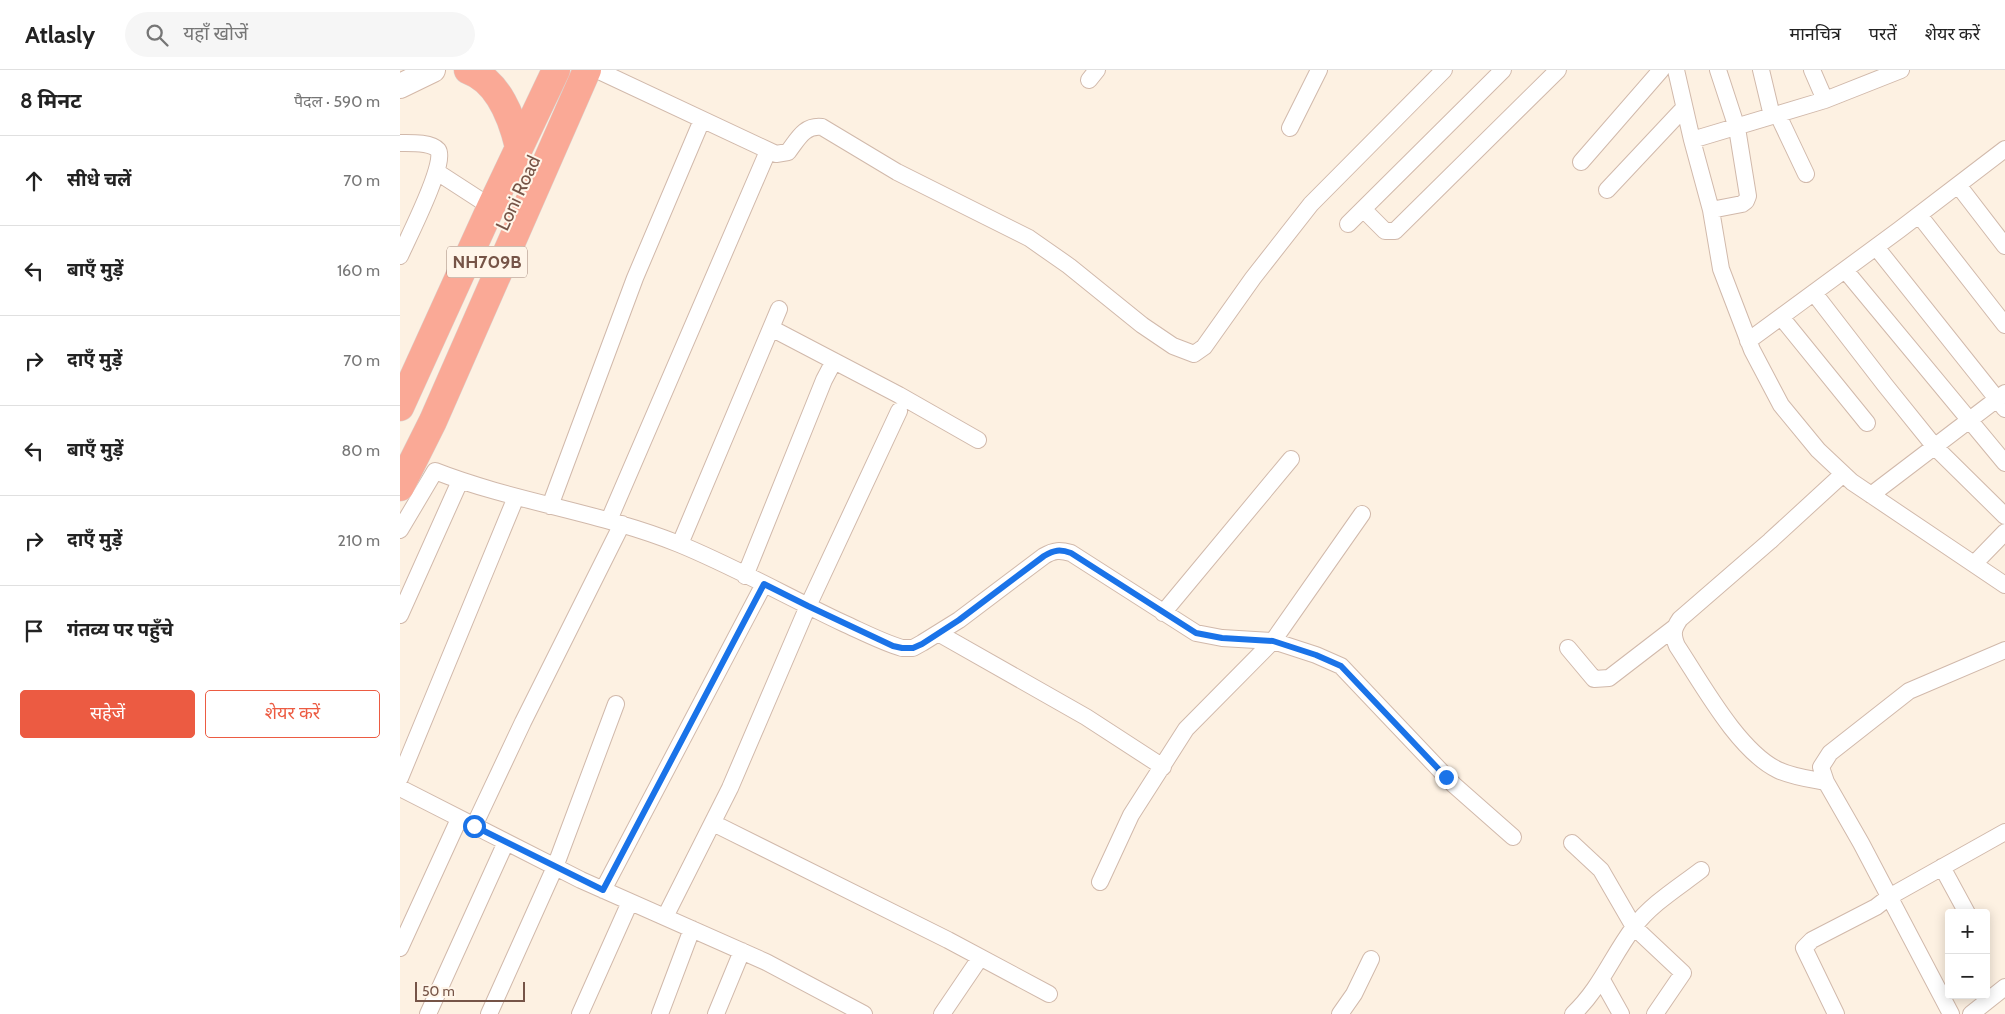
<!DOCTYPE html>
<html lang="hi">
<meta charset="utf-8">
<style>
body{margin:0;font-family:Cabin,"Noto Sans Devanagari",sans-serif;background:#f6f6f6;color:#222}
.controls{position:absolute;right:15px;bottom:15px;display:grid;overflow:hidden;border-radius:5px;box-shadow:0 2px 12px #0003}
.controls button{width:45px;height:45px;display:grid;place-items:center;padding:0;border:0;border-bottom:1px solid #e0e0e0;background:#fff;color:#222;font:25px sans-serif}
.scale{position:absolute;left:15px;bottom:12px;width:110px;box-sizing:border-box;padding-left:5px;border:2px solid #765447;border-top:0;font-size:14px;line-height:18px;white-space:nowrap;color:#765447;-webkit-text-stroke:4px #fff5e9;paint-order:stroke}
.stop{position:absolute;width:15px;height:15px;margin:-11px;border:4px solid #1a73e8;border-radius:50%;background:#fff}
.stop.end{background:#1a73e8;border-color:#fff;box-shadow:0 1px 5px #0008}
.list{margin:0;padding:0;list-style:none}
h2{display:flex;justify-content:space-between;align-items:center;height:65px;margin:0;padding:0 20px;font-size:21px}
h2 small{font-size:16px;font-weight:400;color:#767676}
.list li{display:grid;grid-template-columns:32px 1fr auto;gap:15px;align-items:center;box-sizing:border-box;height:90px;padding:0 20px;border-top:1px solid #e0e0e0}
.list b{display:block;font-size:19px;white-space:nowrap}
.list em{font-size:16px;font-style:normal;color:#767676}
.actions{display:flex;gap:10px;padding:15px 20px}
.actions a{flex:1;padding:11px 0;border:1px solid #ec5b42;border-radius:5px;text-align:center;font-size:18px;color:#ec5b42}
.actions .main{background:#ec5b42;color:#fff}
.icon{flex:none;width:28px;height:28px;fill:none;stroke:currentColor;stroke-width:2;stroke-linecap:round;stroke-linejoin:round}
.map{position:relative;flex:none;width:1605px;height:944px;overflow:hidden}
header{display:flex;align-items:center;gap:30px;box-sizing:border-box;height:70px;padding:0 25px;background:#fff;border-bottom:1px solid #e0e0e0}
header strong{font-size:24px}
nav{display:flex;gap:28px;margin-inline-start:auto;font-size:18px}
.search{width:350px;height:45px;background:#f6f6f6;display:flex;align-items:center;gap:12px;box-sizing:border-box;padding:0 18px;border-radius:28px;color:#767676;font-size:19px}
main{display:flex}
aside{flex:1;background:#fff}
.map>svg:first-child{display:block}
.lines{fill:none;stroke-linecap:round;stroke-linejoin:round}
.street-casing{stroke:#d1b9ab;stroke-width:18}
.secondary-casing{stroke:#d4b8a8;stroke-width:26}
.highway-casing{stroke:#dbd3cf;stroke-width:29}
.street{stroke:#fff;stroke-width:16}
.secondary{stroke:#fff;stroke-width:24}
.highway{stroke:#faa996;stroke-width:28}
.route{stroke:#1a73e8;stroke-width:6}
.labels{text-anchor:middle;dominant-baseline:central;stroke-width:4;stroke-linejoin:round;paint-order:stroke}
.shield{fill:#fff5e9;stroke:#9f8478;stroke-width:1}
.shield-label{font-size:18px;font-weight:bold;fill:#765447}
.street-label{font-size:19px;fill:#765447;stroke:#fff5e9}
</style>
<header>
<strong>Atlasly</strong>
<div class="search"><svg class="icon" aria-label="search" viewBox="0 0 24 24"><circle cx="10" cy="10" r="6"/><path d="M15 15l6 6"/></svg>यहाँ खोजें</div>
<nav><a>मानचित्र</a><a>परतें</a><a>शेयर करें</a></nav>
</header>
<main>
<aside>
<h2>8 मिनट<small>पैदल · 590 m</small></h2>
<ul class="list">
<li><svg class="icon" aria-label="ahead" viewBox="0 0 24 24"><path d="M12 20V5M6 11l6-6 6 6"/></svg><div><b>सीधे चलें</b></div><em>70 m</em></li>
<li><svg class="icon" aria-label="left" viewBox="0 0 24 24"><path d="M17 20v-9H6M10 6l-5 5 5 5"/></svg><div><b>बाएँ मुड़ें</b></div><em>160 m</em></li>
<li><svg class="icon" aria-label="right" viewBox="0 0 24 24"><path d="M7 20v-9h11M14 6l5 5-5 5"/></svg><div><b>दाएँ मुड़ें</b></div><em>70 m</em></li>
<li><svg class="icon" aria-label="left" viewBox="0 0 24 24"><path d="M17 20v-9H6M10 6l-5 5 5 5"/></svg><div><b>बाएँ मुड़ें</b></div><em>80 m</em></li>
<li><svg class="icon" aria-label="right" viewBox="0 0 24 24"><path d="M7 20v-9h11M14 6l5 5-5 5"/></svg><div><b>दाएँ मुड़ें</b></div><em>210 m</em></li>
<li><svg class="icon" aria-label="arrive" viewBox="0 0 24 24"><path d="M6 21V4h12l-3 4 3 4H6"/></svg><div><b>गंतव्य पर पहुँचे</b></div></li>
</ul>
<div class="actions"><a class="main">सहेजें</a><a>शेयर करें</a></div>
</aside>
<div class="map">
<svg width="1605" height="944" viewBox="0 0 1605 944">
<rect width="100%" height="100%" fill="#fdf1e2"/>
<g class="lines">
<defs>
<path id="street" d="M197,0L376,84L388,82C398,69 404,55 422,57L497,102L629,168L669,196L742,255L773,276L794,284L804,277L853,208L911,134L1044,0
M1276,0L1292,70L1311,140L1321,199L1352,280L1381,335L1418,380L1452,412L1605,515
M1361,0L1372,46
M1412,0L1425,30
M689,10L697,0
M1378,45L1406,104
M890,58L919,0
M1292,70L1425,30L1501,0
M0,73C10,73 31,72 38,80C47,92 7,170 0,186
M1181,92L1261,0
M37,102L91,137
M1558,115L1605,176
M1207,120L1284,38
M963,139L985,161H995L1158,0
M1311,140L1342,134L1346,131L1348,126L1337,58L1318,0
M1519,145L1605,255
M948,154L1103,0
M1476,177L1605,339
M1445,200L1605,393
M1414,223L1485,315L1535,377L1605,446
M1381,247L1467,353
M371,258L499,325L578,370
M1348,271L1499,160L1605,79
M1471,425L1605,323
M150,436L235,208L302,50
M209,450L368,81
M0,460L35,401C114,432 200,442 279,474C335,497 388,527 443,553C463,562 482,572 502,578H513L522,573L559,550L644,486C654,480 660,480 671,483L796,563L822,568L873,571L916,585L941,596L1054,715L1113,767
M280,474L379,239
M1574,494L1605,462
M345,506L424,310L434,291
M763,543L891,389
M0,545L60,411
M538,563L686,647L763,697
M1168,578L1194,609L1209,608L1274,558
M0,708L116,427
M1426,712C1410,709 1393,707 1378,700C1338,681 1301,612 1277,576C1272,564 1273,559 1280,549L1370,471L1443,404
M0,718L181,810L366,892L464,944
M313,753L548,870L649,924
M74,756L123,652L222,454
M1172,773L1201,800L1234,857L1283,903L1255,944
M1542,797L1567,843
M700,812L731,745L786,659L873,571L962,444
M203,820L364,514
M265,847L330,718L408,536L499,341
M0,878L59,749
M1202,910L1221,944
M28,944L106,772
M89,944L155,797L216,634
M180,944L230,832
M260,944L292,859
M316,944L342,881
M542,944L580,888
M940,944L954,924L971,889
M1173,944C1200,919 1212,886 1234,857C1251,834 1279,817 1301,800
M1436,944L1404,878L1412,870L1476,837L1489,827L1605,762
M1551,944L1461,773L1426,712L1421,697L1430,683L1509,621L1605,580
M1571,944L1605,917"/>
<path id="secondary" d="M0,16L33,0"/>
<path id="highway" d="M68,0C99,11 112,48 119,77
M0,337L91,137L156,0
M0,417L33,351L187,0"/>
</defs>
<use href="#street" class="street-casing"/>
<use href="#secondary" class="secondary-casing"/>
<use href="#highway" class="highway-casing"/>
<use href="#street" class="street"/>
<use href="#secondary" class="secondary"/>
<use href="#highway" class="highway"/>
</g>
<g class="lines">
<path class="route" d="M74,756L203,820L364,514L408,536L493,576L502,578H513L522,574L559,550L644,486C654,480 660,479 671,483L796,563L822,568L873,571L916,585L941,596L1046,707"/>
</g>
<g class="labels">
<rect class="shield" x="47" y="176.5" width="80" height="31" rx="4"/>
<g class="shield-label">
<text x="87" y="192">NH709B</text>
</g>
<g class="street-label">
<text transform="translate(118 123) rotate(-65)">Loni Road</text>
</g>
</g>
</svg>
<div class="controls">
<button>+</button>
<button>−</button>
</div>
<div class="scale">50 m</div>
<div class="stop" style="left:74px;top:756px"></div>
<div class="stop end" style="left:1046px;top:707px"></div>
</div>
</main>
